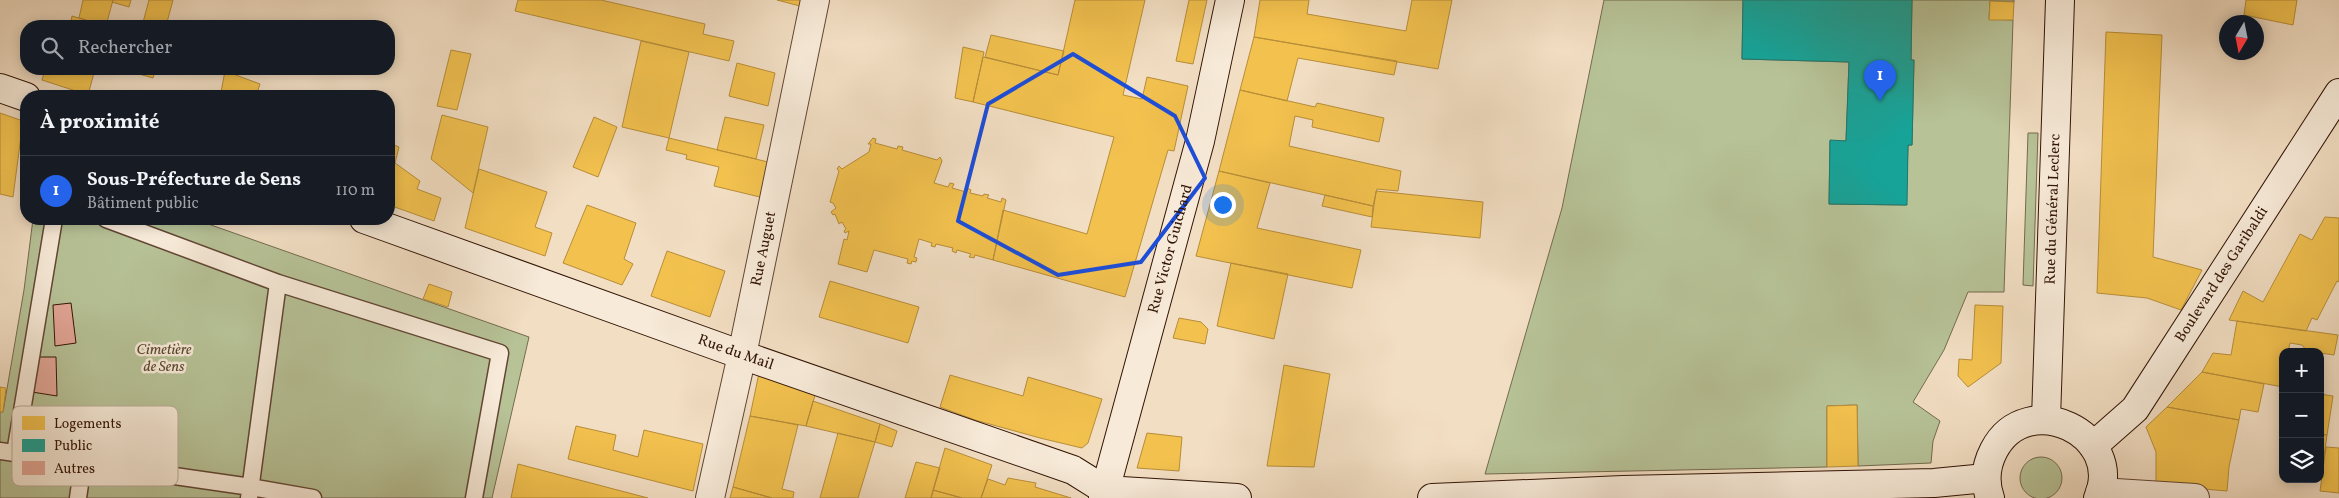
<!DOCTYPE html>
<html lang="fr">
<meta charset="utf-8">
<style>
body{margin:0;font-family:Vollkorn,serif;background:#242831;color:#f1f3f6}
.controls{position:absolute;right:15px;bottom:15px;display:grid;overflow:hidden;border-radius:10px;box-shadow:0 2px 12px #0003}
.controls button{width:45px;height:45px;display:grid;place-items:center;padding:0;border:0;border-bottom:1px solid #363941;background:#171b24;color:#f1f3f6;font:25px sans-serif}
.compass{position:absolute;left:2219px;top:15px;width:45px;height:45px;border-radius:50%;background:#171b24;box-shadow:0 2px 12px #0003;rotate:190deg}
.you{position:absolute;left:1222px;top:204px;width:18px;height:18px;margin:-12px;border:4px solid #fff;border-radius:50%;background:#1a73e8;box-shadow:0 0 0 8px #1a73e833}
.badge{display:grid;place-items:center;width:32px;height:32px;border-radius:50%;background:#2563eb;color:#fff;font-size:16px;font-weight:700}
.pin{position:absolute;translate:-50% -41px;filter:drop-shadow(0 1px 2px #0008)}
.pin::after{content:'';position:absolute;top:26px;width:18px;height:15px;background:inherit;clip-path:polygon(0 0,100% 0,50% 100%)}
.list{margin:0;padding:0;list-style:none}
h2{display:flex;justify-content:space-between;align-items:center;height:65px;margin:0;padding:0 20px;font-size:21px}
h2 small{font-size:16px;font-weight:400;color:#9ea1a6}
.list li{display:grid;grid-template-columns:32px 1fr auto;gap:15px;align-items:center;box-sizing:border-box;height:70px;padding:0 20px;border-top:1px solid #363941}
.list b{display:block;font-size:19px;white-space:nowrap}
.list p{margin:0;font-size:16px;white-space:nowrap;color:#9ea1a6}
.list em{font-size:16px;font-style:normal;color:#9ea1a6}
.icon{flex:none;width:28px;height:28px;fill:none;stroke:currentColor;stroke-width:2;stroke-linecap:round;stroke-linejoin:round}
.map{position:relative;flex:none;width:2339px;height:498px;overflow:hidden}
.search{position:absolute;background:#171b24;box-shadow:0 2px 12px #0003;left:20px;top:20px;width:375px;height:55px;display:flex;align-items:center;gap:12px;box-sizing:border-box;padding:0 18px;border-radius:20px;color:#9ea1a6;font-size:19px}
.panel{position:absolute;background:#171b24;box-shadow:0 2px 12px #0003;left:20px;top:90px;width:375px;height:135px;border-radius:20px}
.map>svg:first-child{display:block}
.green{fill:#b7c297;stroke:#746b4e}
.homes{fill:#f2c14e;stroke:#b88d38}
.public{fill:#17a398;stroke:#1f786c}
.building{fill:#e3a697;stroke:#321405}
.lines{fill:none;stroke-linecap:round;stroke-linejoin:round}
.lane-casing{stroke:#624634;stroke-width:19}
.street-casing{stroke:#624634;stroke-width:30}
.secondary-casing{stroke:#321405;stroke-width:30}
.lane{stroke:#f7ead8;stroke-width:16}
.street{stroke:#f7ead8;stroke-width:28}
.secondary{stroke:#f7ead8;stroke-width:28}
.marked{fill:none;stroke:#1d4ed8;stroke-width:4;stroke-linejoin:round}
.labels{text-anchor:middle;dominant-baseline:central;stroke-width:5;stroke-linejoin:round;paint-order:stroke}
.street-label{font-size:15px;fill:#321405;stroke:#f7ead8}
.park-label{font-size:15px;font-style:italic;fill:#5a4831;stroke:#f7ead8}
.key{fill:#f7ead8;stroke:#bcaa99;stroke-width:1}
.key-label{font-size:14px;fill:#321405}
</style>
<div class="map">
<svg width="2339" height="498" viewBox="0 0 2339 498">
<rect width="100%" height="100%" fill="#f2dec3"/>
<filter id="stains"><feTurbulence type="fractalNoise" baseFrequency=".004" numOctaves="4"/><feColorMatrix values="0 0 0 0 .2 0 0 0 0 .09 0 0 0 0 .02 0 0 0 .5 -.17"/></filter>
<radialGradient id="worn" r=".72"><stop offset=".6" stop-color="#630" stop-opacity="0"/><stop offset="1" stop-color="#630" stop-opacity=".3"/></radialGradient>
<path class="green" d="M1604,0H1743L1742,59L1849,62L1846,141H1830L1829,204L1906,205L1908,145H1912L1914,60H1911L1912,0H2014V2L1990,1L1989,19L2013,20L2004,292H1968L1944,350L1913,402L1940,421L1933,441L1931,463L1858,466L1857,405L1827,406V467L1485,474L1562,208Z
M2028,133H2038L2033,286L2023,285Z
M33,219H194L529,337L492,498H0V412H3L24,290Z
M2020 478a21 21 0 1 1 42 0a21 21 0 1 1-42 0Z"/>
<path class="homes" d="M83,0H113L106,26L79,18Z
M113,0H131L129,7L112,2Z
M149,0H173L166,26H142Z
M518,0H601L705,24L703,34L734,41L729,61L515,11Z
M777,0H802L800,6Z
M1075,0H1145L1123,95L1142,99L1147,77L1188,86L1174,151L1168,150L1125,297L993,260L1003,210L1087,234L1114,137L973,102L983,57L1058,75Z
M1189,0H1207L1193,64L1176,61Z
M1260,0H1309L1307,14L1406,31L1412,0H1452L1438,69L1254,37Z
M2246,0H2297L2293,25L2244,15Z
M1990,1L2014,2L2013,20H1989Z
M72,16L79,18L105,26H70Z
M2106,32L2162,35L2153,257L2202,270L2181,310L2147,298L2097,293Z
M991,35L1064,51L1058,75L985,57Z
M1254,37L1397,61L1394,75L1298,58L1287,101L1240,90Z
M641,41L689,52L669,138L622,127Z
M963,47L984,52L973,102L955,98Z
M451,50L471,54L457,110L437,106Z
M737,63L775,73L768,106L729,96Z
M45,69H95L88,95L42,80Z
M140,69H156L153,78L139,74Z
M225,71L260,84L256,96H232L221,92Z
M1240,90L1315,107L1317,103L1384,118L1379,142L1312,127L1313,120L1295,116L1289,146L1401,171L1398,191L1377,189L1373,206L1219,171Z
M0,113L23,121L13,197L0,194Z
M442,115L488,127L473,193L431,159Z
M594,117L617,127L598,177L573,167Z
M725,117L764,125L756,159L717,150Z
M669,138L768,162L760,197L714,186L719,167L686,159L687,155L666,150Z
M873,138L876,139L875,143L897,149L898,146L903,147L902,150L937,160L940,157L942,161L934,183L948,187L950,183L954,184L952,188L966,192L967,188L971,190L970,193L983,196L984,194L989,195L987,198L1001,202L1002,198L1006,200L993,260L975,255L974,258L969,257L971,254L957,250L956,253L952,251L953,248L936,244L935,247L931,246L932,243L919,239L914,257L917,258L916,262L912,261L911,264L907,263L908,259L874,250L867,272L838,264L844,239L847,240L849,231L845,233L844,231L846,229L842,222L839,224L835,214L833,215L831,212L836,208L833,203L830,202L839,171L837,169L839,166L842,169L869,152L871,144H868Z
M389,143L399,147L395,163L420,181L417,189L441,198L434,221L389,205Z
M479,169L547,192L535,227L552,233L545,256L465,228Z
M1219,171L1270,183L1257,228L1361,250L1352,288L1196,256Z
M1376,191L1483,202L1480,238L1371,227Z
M1325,195L1373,206L1372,217L1322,206Z
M587,205L636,223L624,259L633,264L622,285L563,263Z
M2325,217L2339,218V282L2337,281L2317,320L2312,318L2306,331L2229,320L2243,291L2263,302L2300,234L2312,240Z
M667,251L725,271L710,317L651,296Z
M1231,263L1288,274L1274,339L1217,326Z
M830,281L919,307L908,343L819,317Z
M429,284L452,292L448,307L423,299Z
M1975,305L2003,306L2001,363L1968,387L1958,376L1959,359L1972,360Z
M1179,318L1201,322L1208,329L1205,344L1173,338Z
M2237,321L2338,335L2334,355L2307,351L2302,345L2290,343L2288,352H2283V387L2202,372L2213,353L2231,355Z
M1284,365L1330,374L1314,467L1267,466Z
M2202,372L2264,384L2258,412L2241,409L2239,420L2167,407Z
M759,373L816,392L806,426L750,416Z
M950,375L1023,396L1028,377L1102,399L1088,443L1082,448L1040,438L975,420L940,407Z
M0,387L6,388L3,412H0Z
M2320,394L2333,396L2327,435L2320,434Z
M813,401L880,424L875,442L806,426Z
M1857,405L1858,466L1827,467V406Z
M2167,407L2239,420L2229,467L2227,491L2156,485V452L2146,427Z
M750,416L798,425L782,489L794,492L793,498H772L733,487Z
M880,424L897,431L892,447L875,442Z
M576,426L616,435L613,450L638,457L644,430L703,444L693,491L568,459Z
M838,433L875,442L858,498H820Z
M1147,433L1182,437L1179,471L1137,468Z
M2320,434L2327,435L2323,464H2320Z
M2326,447L2339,448V493L2320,491Z
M945,448L992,465L981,498H962L933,490Z
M916,462L940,468L931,498H905Z
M518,464L648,498H511Z
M1008,478L1036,483L1035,487L1071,498H981L988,479L1005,485Z
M733,487L772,498H730Z
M933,490L962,498H931Z"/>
<path class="public" d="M1743,0H1912L1911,60H1914L1912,145H1908L1907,205L1829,204L1830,140L1846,141L1849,62L1742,59Z"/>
<path class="building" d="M71,303L76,343L55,346L53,305Z
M33,357H56L57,396L32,392Z"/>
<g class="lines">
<defs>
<path id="lane" d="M106,219L278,283L249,498
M278,283L500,353L474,498
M0,451L251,487L313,498
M15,453L54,219
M78,498L83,463"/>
<g id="street">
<path d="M2100,492L2195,498"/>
<path id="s1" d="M710,498L742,355L815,0"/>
</g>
<g id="secondary">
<path d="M0,88L26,97"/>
<path id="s2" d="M364,219L742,355L1073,470L1105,490L1237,498"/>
<path id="s3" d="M2046,419L2060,0"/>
<path id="s4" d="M2093,446L2135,409L2339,93"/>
<path id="s5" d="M1103,498L1200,141L1230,0"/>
<path d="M1432,498L1623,490L1934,483L1986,478"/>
<path d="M1990,498C1984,481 1986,465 1994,450C2027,387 2126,434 2098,498"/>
</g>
</defs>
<use href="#lane" class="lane-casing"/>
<use href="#street" class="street-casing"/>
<use href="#secondary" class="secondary-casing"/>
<use href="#lane" class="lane"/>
<use href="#street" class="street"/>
<use href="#secondary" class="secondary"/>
</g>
<path class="marked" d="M1073,54L1175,116L1205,178L1141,262L1058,275L958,221L988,104Z"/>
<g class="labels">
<g class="street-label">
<text stroke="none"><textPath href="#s3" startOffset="210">Rue du Général Leclerc</textPath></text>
<text stroke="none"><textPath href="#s1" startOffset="255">Rue Auguet</textPath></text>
<text stroke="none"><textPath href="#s5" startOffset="258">Rue Victor Guichard</textPath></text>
<text stroke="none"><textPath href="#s4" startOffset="216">Boulevard des Garibaldi</textPath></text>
<text stroke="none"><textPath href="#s2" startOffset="395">Rue du Mail</textPath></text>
</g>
<g class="park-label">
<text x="164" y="350">Cimetière<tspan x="164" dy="17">de Sens</tspan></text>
</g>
</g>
<rect x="12" y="406" width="166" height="80" rx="8" class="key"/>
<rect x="22" y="416" width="23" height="14" fill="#f2c14e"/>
<rect x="22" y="439" width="23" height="13" fill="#17a398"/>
<rect x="22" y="461" width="23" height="14" fill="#e3a697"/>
<g class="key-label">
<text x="54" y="428">Logements</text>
<text x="54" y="450">Public</text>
<text x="54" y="473">Autres</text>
</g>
<rect width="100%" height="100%" filter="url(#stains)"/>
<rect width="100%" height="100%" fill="url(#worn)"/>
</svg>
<div class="controls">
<button>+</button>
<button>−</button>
<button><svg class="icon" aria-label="layers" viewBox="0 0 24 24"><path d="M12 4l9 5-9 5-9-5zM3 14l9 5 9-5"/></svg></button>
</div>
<svg class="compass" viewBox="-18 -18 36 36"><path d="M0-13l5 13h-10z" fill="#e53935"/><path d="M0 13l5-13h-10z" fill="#9ea1a6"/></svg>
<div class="you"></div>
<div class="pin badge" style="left:1880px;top:101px">1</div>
<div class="search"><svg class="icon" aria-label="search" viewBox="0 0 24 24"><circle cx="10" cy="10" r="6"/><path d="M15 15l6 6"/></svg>Rechercher</div>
<section class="panel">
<h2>À proximité<small></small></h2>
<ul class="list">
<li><span class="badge">1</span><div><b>Sous-Préfecture de Sens</b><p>Bâtiment public</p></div><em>110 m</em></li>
</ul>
</section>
</div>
